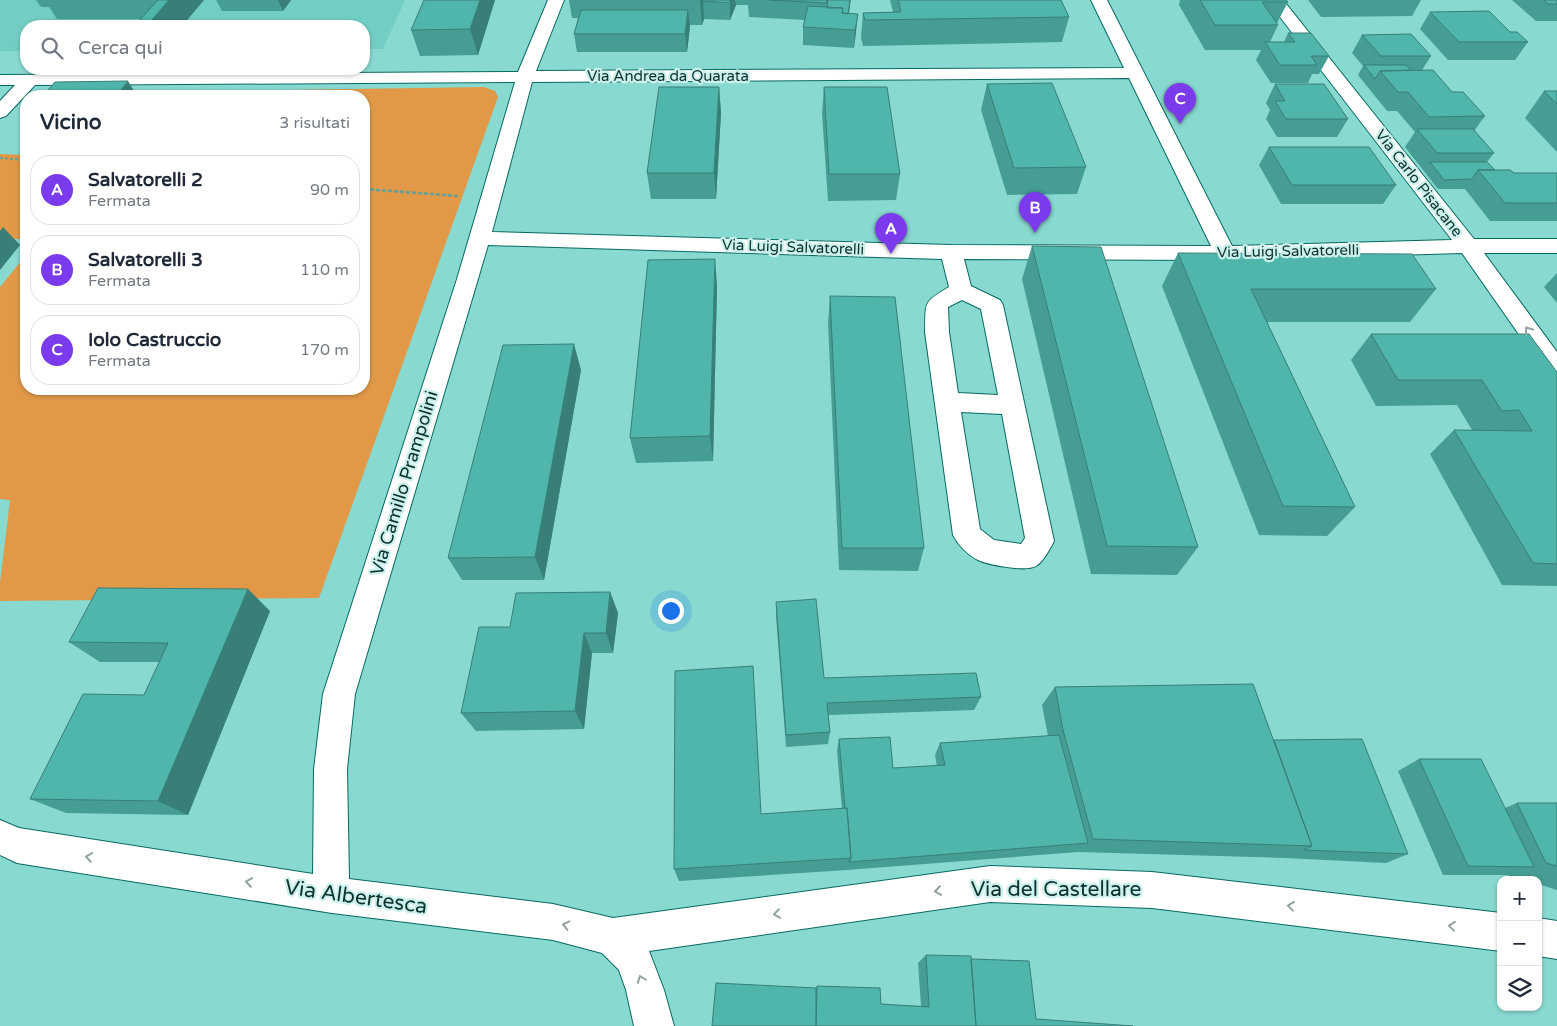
<!DOCTYPE html>
<html lang="it">
<meta charset="utf-8">
<style>
body{margin:0;font-family:"Varela Round",sans-serif;background:#f6f6f7;color:#1f2937}
.controls{position:absolute;right:15px;bottom:15px;display:grid;overflow:hidden;border-radius:10px;box-shadow:0 1px 4px #0004}
.controls button{width:45px;height:45px;display:grid;place-items:center;padding:0;border:0;border-bottom:1px solid #e0e1e3;background:#fff;color:#1f2937;font:25px sans-serif}
.you{position:absolute;left:670px;top:610px;width:18px;height:18px;margin:-12px;border:4px solid #fff;border-radius:50%;background:#1a73e8;box-shadow:0 0 0 8px #1a73e833}
.badge{display:grid;place-items:center;width:32px;height:32px;border-radius:50%;background:#7c3aed;color:#fff;font-size:16px;font-weight:700}
.pin{position:absolute;translate:-50% -41px;filter:drop-shadow(0 1px 2px #0008)}
.pin::after{content:'';position:absolute;top:26px;width:18px;height:15px;background:inherit;clip-path:polygon(0 0,100% 0,50% 100%)}
.list{margin:0;padding:0;list-style:none}
h2{display:flex;justify-content:space-between;align-items:center;height:65px;margin:0;padding:0 20px;font-size:21px}
h2 small{font-size:16px;font-weight:400;color:#747a83}
.list li{display:grid;grid-template-columns:32px 1fr auto;gap:15px;align-items:center;box-sizing:border-box;height:70px;margin:0 10px 10px;padding:0 10px;border:1px solid #e0e1e3;border-radius:20px}
.list b{display:block;font-size:19px;white-space:nowrap}
.list p{margin:0;font-size:16px;white-space:nowrap;color:#747a83}
.list em{font-size:16px;font-style:normal;color:#747a83}
.icon{flex:none;width:28px;height:28px;fill:none;stroke:currentColor;stroke-width:2;stroke-linecap:round;stroke-linejoin:round}
.map{position:relative;flex:none;width:1557px;height:1026px;overflow:hidden}
.search{position:absolute;background:#fff;box-shadow:0 1px 4px #0004;left:20px;top:20px;width:350px;height:55px;display:flex;align-items:center;gap:12px;box-sizing:border-box;padding:0 18px;border-radius:20px;color:#747a83;font-size:19px}
.panel{position:absolute;background:#fff;box-shadow:0 1px 4px #0004;left:20px;top:90px;width:350px;height:305px;border-radius:20px}
.map>svg:first-child{display:block}
.built{fill:#72cec3}
.green{fill:#e19948}
.lines{fill:none;stroke-linecap:round;stroke-linejoin:round}
.minor-casing{stroke:#076a62;stroke-width:2}
.path-far1{stroke:#5fa199;stroke-width:2;stroke-dasharray:3 2;stroke-linecap:butt}
.path{stroke:#5fa199;stroke-width:2.5;stroke-dasharray:4 2;stroke-linecap:butt}
.minor{fill:#fff;fill-rule:evenodd}
.wall{fill:#459d93}
.shaded-wall{fill:#387f78}
.building{fill:#50b6ab;stroke:#387f78}
.oneway{stroke:#93a3a1}
.labels{text-anchor:middle;dominant-baseline:central;stroke-width:4.5;stroke-linejoin:round;paint-order:stroke}
.far-street-label{font-size:15px;fill:#0f322e;stroke:#cbf1ec}
.street-label{font-size:18px;fill:#0f322e;stroke:#cbf1ec}
.near-street-label{font-size:21px;fill:#0f322e;stroke:#cbf1ec}
</style>
<div class="map">
<svg width="1557" height="1026" viewBox="0 0 1557 1026">
<rect width="100%" height="100%" fill="#88d9d0"/>
<path class="built" d="M0,0H405L383,49H364V26H26V51H0Z"/>
<path class="green" d="M484,87L495,91L498,97L319,598L0,601V583L10,500L0,499V287L26,255V389H364V96H212L216,91Z
M0,154L26,155V239H0Z"/>
<g class="lines">
<defs>
<path id="minor" d="M548,0H564L536,71L1124,68L1091,0H1107L1232,246L1452,240L1267,0H1283L1474,239H1557V253H1484L1557,352V379L1548,376L1462,253L1225,260L964,259L971,286L1000,300L1003,305L1054,541C1050,549 1043,562 1036,566C1026,572 988,565 978,560C968,555 958,545 953,535L925,332C926,302 922,303 949,287L942,259L488,245L355,694L347,769L349,879L553,904L613,918L990,866L1152,872L1501,913V951L1152,908L990,902L649,951L664,990L674,1026H634L626,990L619,970L602,953L553,940L332,913L17,863L0,855V820L19,828L313,874L314,769L323,694L457,279L515,82L35,85L6,116L0,118V101L15,85H0V75L518,72ZM1129,78L1211,246L951,245L492,232L532,82ZM962,300L981,309L998,395L958,393L949,332L948,307ZM961,412L1002,414L1025,538L1021,544L994,540L980,529Z
M1538,918L1557,921V959L1538,956Z"/>
</defs>
<use href="#minor" class="minor-casing"/>
<path class="path-far1" d="M0,158L26,160"/>
<path class="path" d="M364,189L458,196"/>
<use href="#minor" class="minor"/>
</g>
<path class="wall" d="M36,0H204L182,26H141L138,22L141,19H57L49,7H41Z
M216,0H291L283,11H222Z
M495,0L478,55L420,56L411,30Z
M569,0H851L849,14L856,32L854,48L803,45V27L805,20L749,17L748,5H736L730,20L704,19L702,25H690L687,52H577L574,34L578,18H572Z
M890,0H1061L1069,17L1062,42L863,46L861,38L863,13L893,12Z
M1180,0H1286L1288,2L1277,23L1278,25L1270,42H1284L1288,33L1329,56L1319,74H1312L1308,83H1271L1256,60L1261,50H1205L1179,5Z
M1308,0H1421L1412,16L1321,17Z
M1512,0H1557V21H1536Z
M1430,12L1510,32L1528,42L1515,60H1448L1420,29Z
M1362,35L1431,56L1422,70L1485,116L1474,131L1494,153L1487,162L1495,170L1514,173H1557V221H1490L1465,189H1438L1405,147L1415,132L1397,111H1387L1358,75L1363,66L1352,53Z
M987,84L1086,167L1077,194L1007,195L981,110Z
M1275,84L1348,119L1337,137H1277L1266,119L1270,110L1266,103Z
M719,87L721,113L716,199H651L647,173Z
M824,87L900,174L896,200L828,201L822,113Z
M1544,91H1557V152L1525,118Z
M26,115V128L21,121Z
M1269,147L1396,185L1383,204H1281L1259,165Z
M1032,246L1198,547L1177,575L1091,574L1022,279Z
M1178,253L1436,289L1410,322H1267L1355,507L1327,536L1259,535L1162,286Z
M1557,273V303L1544,287Z
M717,285L713,461L636,463L630,438Z
M830,296L924,548L918,571L839,570L828,323Z
M1371,334L1557,372V586L1502,585L1430,454L1454,430H1472L1457,405L1376,406L1351,360Z
M581,370L544,580H462L448,558Z
M610,592L618,613L613,653H592L584,729L476,731L461,713L510,627Z
M776,602L824,678L981,697L974,710L828,715L830,732L828,744L786,747L776,616Z
M270,611L188,815L66,813L30,799L144,695L159,662H100L69,642Z
M1055,687L1274,740L1408,854L1386,863L1285,858L1078,852L847,870L679,881L674,869L761,814L842,809L837,751L839,739L893,768L937,766L935,755L940,743L1048,736L1042,705Z
M1419,759L1505,808L1517,803H1557V890L1538,884V880H1524L1507,875H1443L1398,771Z
M926,955L971,959L1036,1019L712,1026L816,988L817,986L881,1004L921,1006L918,963Z"/>
<path class="shaded-wall" d="M169,0H204L182,26H152L150,22Z
M278,0H291L283,11Z
M480,0H495L478,55L470,29Z
M700,0H710L703,1L704,19L702,25Z
M730,0H735L736,5L730,20Z
M688,10L690,27L687,52L685,34Z
M858,14L856,32L854,48L855,30Z
M128,81L137,96H116Z
M719,87L721,113L716,199L714,173Z
M3,227L20,245L0,270V231Z
M715,259L717,285L713,461L710,436Z
M574,344L581,370L544,580L535,557Z
M248,589L270,611L188,815L158,801Z
M610,592L618,613L613,653L606,633Z
M584,633L592,653L584,729L575,711Z"/>
<path class="building" d="M158,0H169L150,22H138Z
M424,0H480L470,29L411,30Z
M703,0H730V3L703,1Z
M769,0H827L826,3Z
M828,0H850L848,14L842,13L843,8H827Z
M898,0H1061L1069,17L865,20L863,13L901,12Z
M1200,0H1286L1288,2H1262L1278,25H1215Z
M1544,0H1557V4H1548Z
M808,6L843,8L842,13L858,14L855,30L803,27Z
M581,10H688L685,34H574Z
M1489,11L1510,32H1517L1528,42H1459L1430,12Z
M1288,33H1311L1329,56H1311L1317,65H1280L1265,42H1295Z
M1411,34L1431,56H1381L1362,35Z
M1364,65H1406L1411,70L1380,71L1375,79Z
M1433,70L1452,92H1463L1485,116L1429,117L1408,92H1398L1380,71Z
M128,81L116,96H43L55,82Z
M1052,83L1086,167L1014,168L987,84Z
M1275,84H1324L1348,119H1286L1275,101H1285Z
M659,87H719L714,173H647Z
M824,87H887L900,174H829Z
M1544,91H1557V104Z
M26,115V121H21Z
M1417,129H1473L1494,153H1437Z
M1269,147H1369L1396,185H1292Z
M1430,162H1487L1495,170H1478L1472,179L1444,180Z
M1478,170H1510L1514,173H1557V203H1505Z
M1032,246L1101,247L1198,547L1107,546Z
M1178,253L1412,254L1436,289H1251L1355,507L1283,506Z
M715,259L710,436L630,438L648,260Z
M830,296L895,297L924,548H842Z
M1371,334H1529L1557,372V564L1533,563L1454,430L1532,431L1519,410L1502,411L1482,380H1398Z
M574,344L535,557L448,558L503,345Z
M98,588L248,589L158,801L30,799L83,694L144,695L168,643L69,642Z
M610,592L606,633H584L575,711L461,713L479,627H510L516,593Z
M816,599L824,678L976,673L981,697L827,703L830,732L786,735L776,602Z
M753,666L761,814L847,808L851,858L674,869L675,671Z
M1253,684L1312,846L1093,839L1063,730L1055,687Z
M1059,735L1088,843L849,862L851,858L847,808H845L839,739L890,737L893,768L945,765L940,743Z
M1362,739L1408,854L1304,850L1312,846L1274,740Z
M1419,759H1481L1534,867L1468,866Z
M1517,803H1557V866L1546,863Z
M926,955L971,956L976,1026H816L817,986L880,988L881,1004L929,1007Z
M971,959L1029,961L1036,1019L1133,1026H976Z
M716,983L816,988V1026H712Z"/>
<defs><path id="oneway-chevron" d="M-2-3.5L2.5 0L-2 3.5" fill="none" stroke-width="1.6" stroke-linecap="round" stroke-linejoin="round" transform="scale(1.25)"/></defs>
<g class="oneway">
<use href="#oneway-chevron" transform="translate(1528 330) rotate(-126)"/>
<use href="#oneway-chevron" transform="translate(89 857) rotate(-171)"/>
<use href="#oneway-chevron" transform="translate(249 882) rotate(-171)"/>
<use href="#oneway-chevron" transform="translate(938 891) rotate(172)"/>
<use href="#oneway-chevron" transform="translate(1291 906) rotate(-173)"/>
<use href="#oneway-chevron" transform="translate(777 914) rotate(172)"/>
<use href="#oneway-chevron" transform="translate(566 925) rotate(-167)"/>
<use href="#oneway-chevron" transform="translate(1452 926) rotate(-173)"/>
<use href="#oneway-chevron" transform="translate(641 979) rotate(-111)"/>
</g>
<g class="labels">
<g class="far-street-label">
<text x="668" y="76">Via Andrea da Quarata</text>
<text transform="translate(1419 183) rotate(52)">Via Carlo Pisacane</text>
<text transform="translate(793 247) rotate(2)">Via Luigi Salvatorelli</text>
<text transform="translate(1288 251) rotate(-1)">Via Luigi Salvatorelli</text>
</g>
<g class="street-label">
<text transform="translate(404 483) rotate(-73)">Via Camillo Prampolini</text>
</g>
<g class="near-street-label">
<text x="1056" y="889">Via del Castellare</text>
<text transform="translate(356 897) rotate(8)">Via Albertesca</text>
</g>
</g>
</svg>
<div class="controls">
<button>+</button>
<button>−</button>
<button><svg class="icon" aria-label="layers" viewBox="0 0 24 24"><path d="M12 4l9 5-9 5-9-5zM3 14l9 5 9-5"/></svg></button>
</div>
<div class="you"></div>
<div class="pin badge" style="left:891px;top:254px">A</div>
<div class="pin badge" style="left:1035px;top:233px">B</div>
<div class="pin badge" style="left:1180px;top:124px">C</div>
<div class="search"><svg class="icon" aria-label="search" viewBox="0 0 24 24"><circle cx="10" cy="10" r="6"/><path d="M15 15l6 6"/></svg>Cerca qui</div>
<section class="panel">
<h2>Vicino<small>3 risultati</small></h2>
<ul class="list">
<li><span class="badge">A</span><div><b>Salvatorelli 2</b><p>Fermata</p></div><em>90 m</em></li>
<li><span class="badge">B</span><div><b>Salvatorelli 3</b><p>Fermata</p></div><em>110 m</em></li>
<li><span class="badge">C</span><div><b>Iolo Castruccio</b><p>Fermata</p></div><em>170 m</em></li>
</ul>
</section>
</div>
